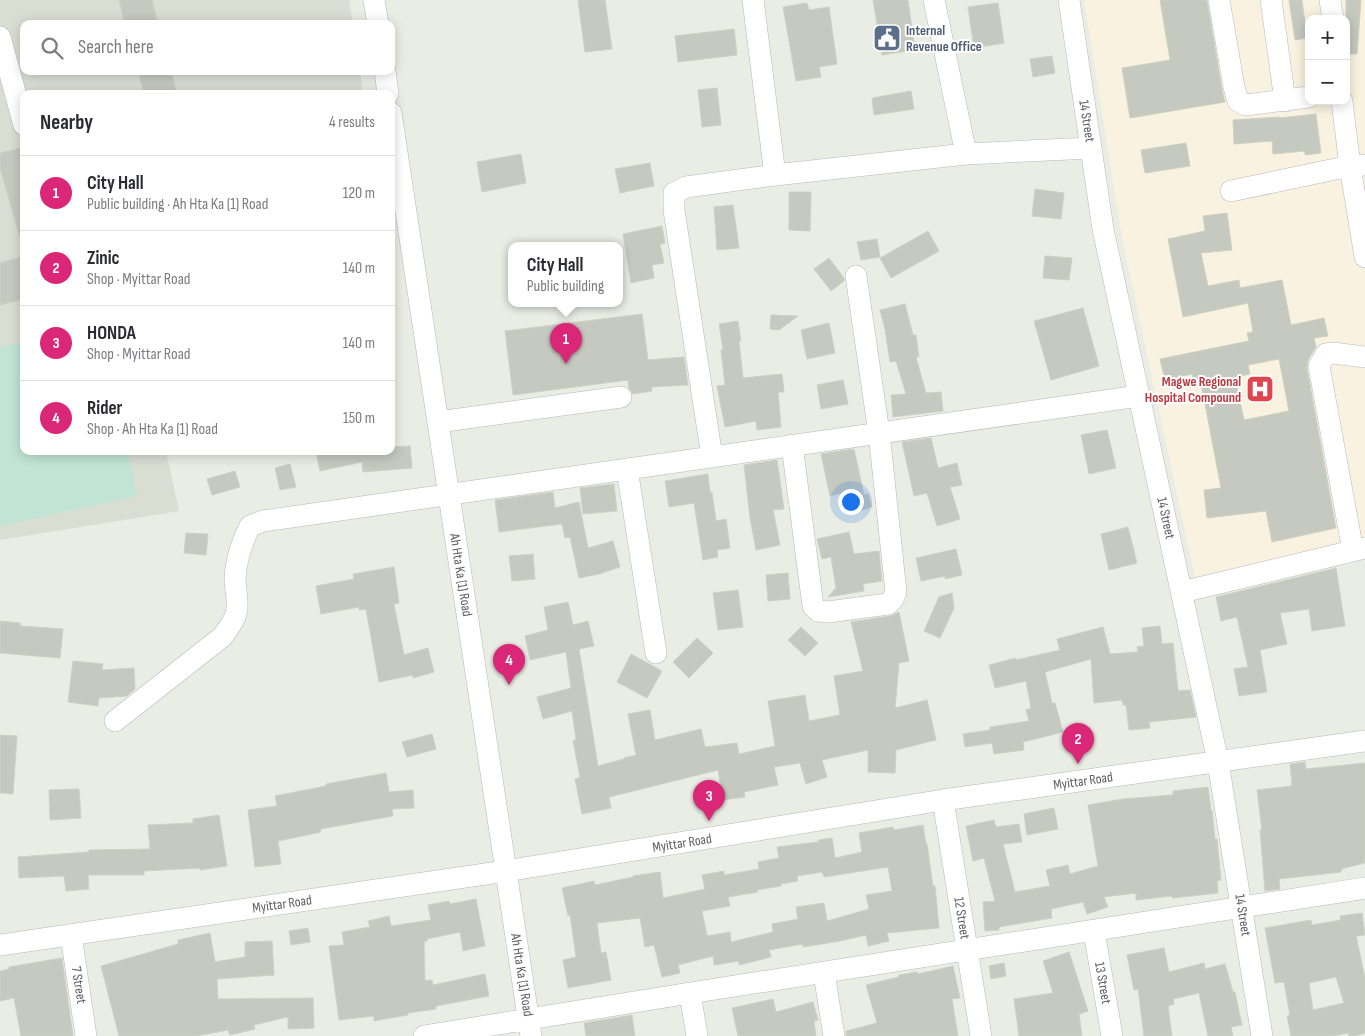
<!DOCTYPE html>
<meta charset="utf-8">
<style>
body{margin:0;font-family:"Sofia Sans Condensed",sans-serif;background:#f2f2f3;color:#2b2b33}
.controls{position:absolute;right:15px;top:15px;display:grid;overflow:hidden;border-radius:10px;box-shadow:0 2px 12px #0003}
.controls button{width:45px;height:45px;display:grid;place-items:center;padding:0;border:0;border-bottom:1px solid #e1e1e2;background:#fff;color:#2b2b33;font:25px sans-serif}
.you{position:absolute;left:850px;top:501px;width:18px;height:18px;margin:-12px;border:4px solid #fff;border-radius:50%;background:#1a73e8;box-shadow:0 0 0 8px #1a73e833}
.badge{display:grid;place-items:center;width:32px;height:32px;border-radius:50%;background:#db2777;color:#fff;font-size:16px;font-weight:700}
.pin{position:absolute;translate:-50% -41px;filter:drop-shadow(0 1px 2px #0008)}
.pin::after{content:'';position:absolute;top:26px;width:18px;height:15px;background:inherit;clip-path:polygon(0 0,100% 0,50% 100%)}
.popup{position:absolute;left:508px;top:242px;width:115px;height:65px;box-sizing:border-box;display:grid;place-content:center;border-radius:10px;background:#fff;filter:drop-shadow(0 1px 4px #0005);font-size:16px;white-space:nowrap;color:#7c7c81}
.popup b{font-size:19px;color:#2b2b33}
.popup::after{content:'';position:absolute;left:50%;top:100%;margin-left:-10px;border:10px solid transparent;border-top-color:#fff}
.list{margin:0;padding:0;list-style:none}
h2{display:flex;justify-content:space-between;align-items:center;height:65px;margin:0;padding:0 20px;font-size:21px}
h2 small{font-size:16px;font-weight:400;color:#7c7c81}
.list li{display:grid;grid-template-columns:32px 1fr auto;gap:15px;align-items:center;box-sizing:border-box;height:75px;padding:0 20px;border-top:1px solid #e1e1e2}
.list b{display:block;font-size:19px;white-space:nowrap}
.list p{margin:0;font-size:16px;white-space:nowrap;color:#7c7c81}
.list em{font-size:16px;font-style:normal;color:#7c7c81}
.icon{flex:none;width:28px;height:28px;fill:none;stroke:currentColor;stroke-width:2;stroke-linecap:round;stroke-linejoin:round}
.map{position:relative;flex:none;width:1365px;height:1036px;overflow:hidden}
.search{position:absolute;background:#fff;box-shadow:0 2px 12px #0003;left:20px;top:20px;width:375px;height:55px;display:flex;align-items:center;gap:12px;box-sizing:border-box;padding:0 18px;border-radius:10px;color:#7c7c81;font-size:19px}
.panel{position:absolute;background:#fff;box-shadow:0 2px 12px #0003;left:20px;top:90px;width:375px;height:365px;border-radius:10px}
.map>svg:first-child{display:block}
.education{fill:#d9ddd2}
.medical{fill:#faf2e0;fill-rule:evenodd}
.green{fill:#c1e4d6}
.building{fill:#c6c9c0;stroke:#cdd2c2;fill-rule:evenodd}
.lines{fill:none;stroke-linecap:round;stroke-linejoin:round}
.minor-casing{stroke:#b8b6bd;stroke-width:22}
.minor{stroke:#fff;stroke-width:21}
.labels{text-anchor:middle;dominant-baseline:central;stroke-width:4;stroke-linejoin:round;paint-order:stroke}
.service-label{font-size:14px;font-weight:bold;fill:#4e5e75;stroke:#fff;text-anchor:start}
.street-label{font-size:14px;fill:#5d5c63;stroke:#fff}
.health-label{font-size:14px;font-weight:bold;fill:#be3a42;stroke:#fff;text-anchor:end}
</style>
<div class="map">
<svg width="1365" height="1036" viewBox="0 0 1365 1036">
<rect width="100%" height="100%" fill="#eaede4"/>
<path class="education" d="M0,0H349L353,24H24V71H360L363,94H24V451H166L179,511L0,540Z"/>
<path class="medical" d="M1084,0H1365V544L1196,583L1121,233ZM1309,19H1346V101H1309Z"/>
<path class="green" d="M24,342V451H127L137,496L0,526V347Z"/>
<path class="building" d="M119,0H152L158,24H125Z
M578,0H605L612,49L585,52Z
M873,0H908L915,50L882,55Z
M1160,0H1207L1222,89L1225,102L1130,118L1122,68L1170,60Z
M1289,0H1302L1307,38L1295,40Z
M1346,0H1361L1357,54H1346Z
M807,3L809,10L829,7L837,64L819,67L821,77L796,81L783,7Z
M998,3L1004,43L974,48L968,7Z
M734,29L737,55L678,62L675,36Z
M1052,56L1055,73L1033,77L1030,59Z
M138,71H171L177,94H144Z
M717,88L721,125L702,127L698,90Z
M911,91L914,109L874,115L872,98Z
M1316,114L1321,153L1305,155V151L1273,154L1272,141L1234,144L1233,120L1280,117V118Z
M1186,143L1190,166L1145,173L1141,150Z
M24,147V238H20L0,168V153Z
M521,154L526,183L482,192L477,162Z
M650,163L654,186L620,193L615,169Z
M1035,189L1064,193L1061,219L1032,216Z
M789,192H811L810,231L789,230Z
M733,205L739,248L717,250L714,207Z
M1227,213L1232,250L1201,253L1208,286L1239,280L1240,288L1282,280L1291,325L1324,318L1328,336L1314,338L1316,347L1308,360L1307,368L1336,528L1272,542L1266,511L1207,518L1204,490L1221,488L1201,383L1194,385L1192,374L1165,380L1160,359L1249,341L1247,333L1253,332L1248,303L1183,317L1168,239L1205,231L1203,216ZM1279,359L1289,411L1244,420L1235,377L1250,374L1248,365Z
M662,226L665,243L660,244L664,263L652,265L654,278L631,283L623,234Z
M928,231L939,251L891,278L880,258Z
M877,239L880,257L861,260L857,242Z
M24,256V299L0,305V263Z
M1045,256L1072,258L1069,280L1043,278Z
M829,258L844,278V281L831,291L814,269Z
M905,304L913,335H916L919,357H916L926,393L941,392L943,411L893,417L891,395L906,394L896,361L890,362L885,329L880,310Z
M1083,308L1099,366L1051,380L1034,321Z
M642,314L648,360L684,357L688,385L651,387L652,391L633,394L629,388L628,380L513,395L505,331Z
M771,315L798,316L779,330L770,329Z
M738,321L741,341H739L743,378L782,374L784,392H778L781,427L757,430L756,421L725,427L717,386L725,385L721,350L723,349L719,324Z
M829,323L835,353L807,359L801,330Z
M843,380L848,404L821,409L817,385Z
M1107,430L1116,468L1089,474L1081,435Z
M931,438L938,468L957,463L962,485L950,487L960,519L937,526L927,493L914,496L902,442Z
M410,446L412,468L363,472L362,462L320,471L316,451H391V447Z
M854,449L864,495L868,494L872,507L852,513L847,492L830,496L821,454Z
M777,460L784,509L773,510L780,545L756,550L750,518L744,465Z
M290,464L296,487L280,490L275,468Z
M235,471L240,487L212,495L207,479Z
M708,474L710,493L712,492L716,521L726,519L730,548L717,550L718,557L703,560L694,503L669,507L665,481Z
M614,484L617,511L583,514L580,488Z
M553,492L555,508L579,502L588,548L613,541L620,567L599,574L579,578L570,537L565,538L562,524L499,532L495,500Z
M1128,527L1137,563L1109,570L1101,534Z
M849,532L854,554L879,551L882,581L863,584L864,591L828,597L836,588L831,557L822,559L817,539Z
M186,533L208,534L206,555L184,553Z
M956,549L962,575L945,579V576L921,581L916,558Z
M533,554L535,579L512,581L509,556Z
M394,567L399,603L394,604L404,655L428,648L434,672L413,678V675L379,682L366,609L359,610V607L321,614L316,586L354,579L353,574Z
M1336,568L1345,626L1312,631L1309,609L1280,613L1287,644L1260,650L1267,692L1239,696L1234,669L1248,667L1237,617L1221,621L1216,597Z
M788,573L790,599L768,601L766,575Z
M738,590L743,627L718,630L713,593Z
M952,593L954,608L940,638L924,631L939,597Z
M568,602L573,625L588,621L594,646L579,649L598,766L624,759V758L636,755L628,714L650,710L655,740L701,729L705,747L737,743L739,754L775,746L768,701L805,695L809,721L840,715L834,676L863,671L851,622L890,616L899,612L909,661L899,663L895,708L927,700L936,740L896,750L895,773L868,772V750L822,760L827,777L806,784L800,763L774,767L778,785L744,792L745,797L723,800L718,770L609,797L611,808L582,814L575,779L580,778L573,740H576L572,711L543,719L537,697L571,688L566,652L530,660L525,636L548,630L544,607Z
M0,621L20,623V626L63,629L60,658L0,653Z
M1160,626L1162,644L1173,643L1178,691L1190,690L1196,717L1149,722L1150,728L1129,730L1126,705H1123L1122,700L1094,703L1091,659L1045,672L1052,703H1055L1063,732L1023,742L1024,750L994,754L992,743L965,747L963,734L990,730V727L1029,721L1026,710L1031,708L1026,681L995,688L989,665L1016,658V660L1060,650L1057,639L1103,627L1110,654L1138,652L1137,647L1144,646L1142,628Z
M801,627L818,643L805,656L788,640Z
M697,638L713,653L689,678L673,662Z
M631,654L662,671L647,698L617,682Z
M73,661L103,664L102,670L134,668L135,689L127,696L99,698L98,706L68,702Z
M432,734L436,749L407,757L402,742Z
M0,735L17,736L13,794L0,793Z
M1305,762L1306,769L1365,763V863L1341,869V872L1279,879L1280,889L1265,891L1260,830H1262L1257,790L1292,786L1290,764Z
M386,773L389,792L413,790L414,808L392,809L393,816L320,829L321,832L278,841L281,864L255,867L248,810L277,806L275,796L326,786V784Z
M1208,787L1211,810H1212L1215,839H1217L1221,880L1217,881L1218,893L1172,898V896L1136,900V893L1104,897L1108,907L1087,914L1083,902L1051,909L1052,918L999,927V930L985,931L983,902L995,901L984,858L973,861L966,826L994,820L996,827L1019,824L1022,842L1003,844L1015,892L1050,886L1046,870L1068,865L1070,874L1098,866L1088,805L1123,799L1173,795V791Z
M79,789L81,818L50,820L49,790Z
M1054,808L1058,829L1027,835L1024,814Z
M219,815L227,866L200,870V868L144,871V875H88L89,889L66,891L64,876L19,878L18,857L89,852V850L150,849L148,825L193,823V819Z
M923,825L926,844H927L933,886H935L939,928L887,933L889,941L868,946L866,935L840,941L803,947V944L769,950L771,957L739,965V961L714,965L713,956L678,965L680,973L662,977L654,945L645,947L640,918L597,923L601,953L606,952L611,980L568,988L563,960L576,957L570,915L568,916L562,888L594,881L595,885L633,877V876L660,872L663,898L705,889L702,875L724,871V875L759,869L758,862L779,858L777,847L818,842V840L832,838L835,858L862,852L859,833L893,827L894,830ZM888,867L892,891L866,895L869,909L827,921L824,903L796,907L798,919L772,924L773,932L731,942L730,932L707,936L702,911L730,906L728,897L758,892L757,890L781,886V884L798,881L797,876L822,872L824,877Z
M476,899L485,946L463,951L460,932L427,939V941L424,942L425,981L432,980L433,985L485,974L489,996L436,1006V1009L408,1013V1015L374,1021V1016L339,1020L329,946L344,945L342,932L370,927L368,921L389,916L391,926L431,920L428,905L449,901L450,904Z
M1362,913L1365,935L1356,936L1365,978V1033L1355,1036H1349L1348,1033L1334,1036H1291L1287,1016L1290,1015L1284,982L1275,983L1265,928L1311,920L1312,925L1341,920L1340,916ZM1336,977L1344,1003L1313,1010L1309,983Z
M308,928L310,942L291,945L289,931Z
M210,933L215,962L245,957V942L272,941L274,975L217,979L218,999L313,998L314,1028L288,1029V1017L254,1025L255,1029L230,1035L228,1030L196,1036H119L101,966L178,944V940Z
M1164,948L1169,972L1204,963L1205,969L1225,964L1233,992H1235L1242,1025L1231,1027L1233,1036H1208L1199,993L1173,999L1174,1004L1168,1006L1172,1036H1144L1138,989L1134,990L1127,955Z
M1069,952L1088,1011L1079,1014L1082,1036H1019L1014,999L1053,993L1043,961Z
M62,958L73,1036H21L14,998L0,1001V971L9,969V967Z
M1004,963L1006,976L991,979L989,966Z
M953,966L960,998L952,999L958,1036H846V1031L877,1023L866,985L899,977V975L917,972L918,974Z
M773,999L776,1012L813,1002L818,1020L814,1021L816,1036H738L732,1008Z
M632,1015L635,1036H586L584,1023Z"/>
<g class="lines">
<defs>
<path id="minor" d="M374,0L378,24
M753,0L775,175
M934,0L966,154
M1069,0L1103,229L1218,762L1262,1036
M1219,0L1234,87L1238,101L1246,105L1309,97
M1271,0L1285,101
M1330,0L1333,19
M0,37L24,125
M385,71L388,94
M1342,101L1350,166L1365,257
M391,113L531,1036
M1231,191L1350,166L1365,165
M438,422L621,397
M792,445L813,606L818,611L828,612L888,604L893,599L896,592L879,433L856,276
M712,457L674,210V193L686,187L775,175L966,154L1091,148
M627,469L656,653
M1353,551L1319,366L1326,354L1333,353L1365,357
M1182,592L1365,548
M115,721L222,637C227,630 234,622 236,614C239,604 236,592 235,582C235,562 241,544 250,526L263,521L1139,396
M943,800L981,1036
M1094,931L1112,1036
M71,935L86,1036
M0,945L506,871L943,800L1365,741
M824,973L834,1036
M690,993L697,1036
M424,1036L690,993L1365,888"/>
</defs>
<use href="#minor" class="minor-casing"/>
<use href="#minor" class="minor"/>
</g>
<defs>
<symbol id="civic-square" viewBox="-11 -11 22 22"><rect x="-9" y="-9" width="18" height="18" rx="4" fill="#5c6f8a" stroke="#fff"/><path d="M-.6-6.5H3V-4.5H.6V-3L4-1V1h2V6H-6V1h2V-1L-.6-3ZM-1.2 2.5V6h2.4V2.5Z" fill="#fff"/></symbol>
<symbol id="hospital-square" viewBox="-11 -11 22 22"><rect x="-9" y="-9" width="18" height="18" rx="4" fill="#e0444e" stroke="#fff"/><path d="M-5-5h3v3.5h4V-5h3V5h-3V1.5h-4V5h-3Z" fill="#fff"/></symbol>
</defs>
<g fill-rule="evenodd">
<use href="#civic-square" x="871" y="22" width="32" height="32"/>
<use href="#hospital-square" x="1244" y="373" width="32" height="32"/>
</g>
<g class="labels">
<g class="service-label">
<text x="906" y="30">Internal<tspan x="906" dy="16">Revenue Office</tspan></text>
</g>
<g class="street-label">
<text transform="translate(1087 121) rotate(81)">14 Street</text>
<text transform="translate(1166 518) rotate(78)">14 Street</text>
<text transform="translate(461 575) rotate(81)">Ah Hta Ka (1) Road</text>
<text transform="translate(1083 781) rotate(-8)">Myittar Road</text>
<text transform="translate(682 843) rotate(-9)">Myittar Road</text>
<text transform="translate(282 904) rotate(-8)">Myittar Road</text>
<text transform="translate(1243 915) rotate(81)">14 Street</text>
<text transform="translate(962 918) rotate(81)">12 Street</text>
<text transform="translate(522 975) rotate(81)">Ah Hta Ka (1) Road</text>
<text transform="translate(1103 983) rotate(80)">13 Street</text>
<text transform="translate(79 985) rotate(81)">7 Street</text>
</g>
<g class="health-label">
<text x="1241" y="381">Magwe Regional<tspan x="1241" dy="16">Hospital Compound</tspan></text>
</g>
</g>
</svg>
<div class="controls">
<button>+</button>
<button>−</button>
</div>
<div class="you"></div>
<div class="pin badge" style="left:566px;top:364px">1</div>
<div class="popup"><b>City Hall</b>Public building</div>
<div class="pin badge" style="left:1078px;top:764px">2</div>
<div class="pin badge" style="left:709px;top:821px">3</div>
<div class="pin badge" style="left:509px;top:685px">4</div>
<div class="search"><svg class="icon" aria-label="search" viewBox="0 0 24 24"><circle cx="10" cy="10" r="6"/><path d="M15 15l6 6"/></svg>Search here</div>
<section class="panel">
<h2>Nearby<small>4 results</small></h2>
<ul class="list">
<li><span class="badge">1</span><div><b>City Hall</b><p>Public building · Ah Hta Ka (1) Road</p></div><em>120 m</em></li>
<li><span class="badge">2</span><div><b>Zinic</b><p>Shop · Myittar Road</p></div><em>140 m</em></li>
<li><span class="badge">3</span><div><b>HONDA</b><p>Shop · Myittar Road</p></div><em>140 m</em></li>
<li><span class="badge">4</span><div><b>Rider</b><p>Shop · Ah Hta Ka (1) Road</p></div><em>150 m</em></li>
</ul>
</section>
</div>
